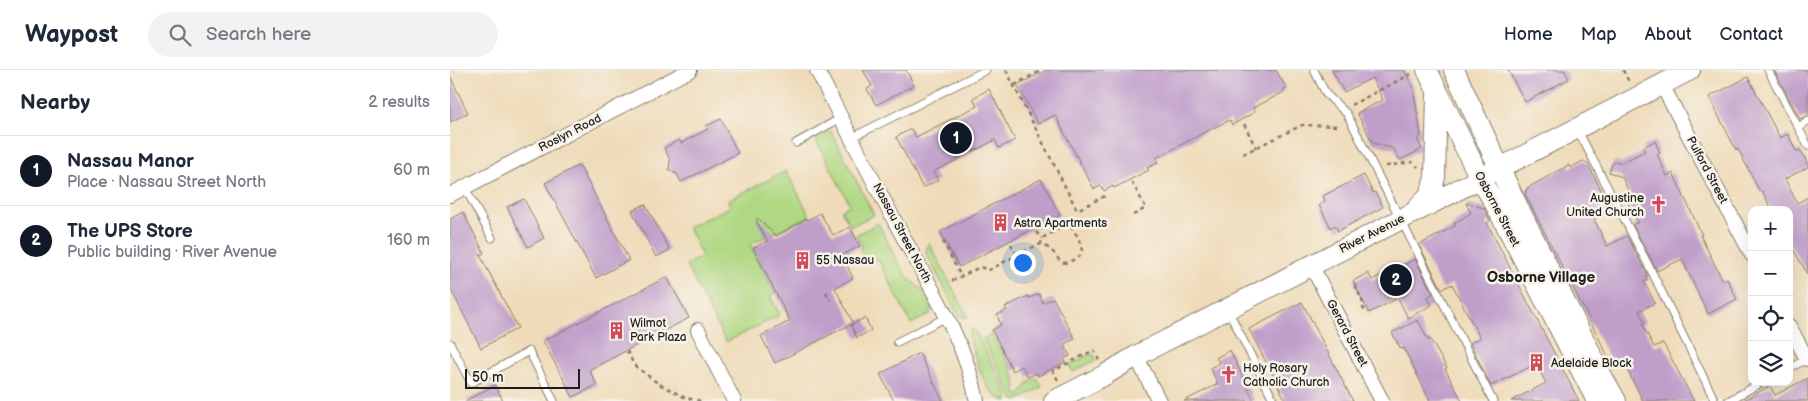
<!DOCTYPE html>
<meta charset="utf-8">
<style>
body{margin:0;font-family:"Balsamiq Sans",sans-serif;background:#f2f2f3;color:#1f2937}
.controls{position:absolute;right:15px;bottom:15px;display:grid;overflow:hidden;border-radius:10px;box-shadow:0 5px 20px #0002}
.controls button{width:45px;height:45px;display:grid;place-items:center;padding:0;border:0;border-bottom:1px solid #e0e1e3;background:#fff;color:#1f2937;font:25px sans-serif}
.scale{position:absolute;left:15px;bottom:12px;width:115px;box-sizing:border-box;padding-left:5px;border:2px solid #1c1c1c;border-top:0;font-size:14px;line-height:18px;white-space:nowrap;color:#1c1c1c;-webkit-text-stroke:4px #f7f3e8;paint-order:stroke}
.you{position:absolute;left:572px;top:192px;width:18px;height:18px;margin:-12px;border:4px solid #fff;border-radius:50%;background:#1a73e8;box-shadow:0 0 0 8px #1a73e833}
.badge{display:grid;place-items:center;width:32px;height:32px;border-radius:50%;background:#111827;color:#fff;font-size:16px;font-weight:700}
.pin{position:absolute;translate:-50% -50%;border:2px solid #fff;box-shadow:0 1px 5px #0006}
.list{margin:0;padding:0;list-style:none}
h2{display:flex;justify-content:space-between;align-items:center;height:65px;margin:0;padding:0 20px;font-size:21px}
h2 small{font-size:16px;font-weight:400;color:#747a83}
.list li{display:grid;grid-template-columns:32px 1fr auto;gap:15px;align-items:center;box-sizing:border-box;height:70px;padding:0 20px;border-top:1px solid #e0e1e3}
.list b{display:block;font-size:19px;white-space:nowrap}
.list p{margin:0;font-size:16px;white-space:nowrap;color:#747a83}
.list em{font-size:16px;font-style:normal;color:#747a83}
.icon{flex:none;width:28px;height:28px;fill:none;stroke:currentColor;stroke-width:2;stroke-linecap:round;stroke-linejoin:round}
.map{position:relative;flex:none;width:1358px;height:331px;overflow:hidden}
header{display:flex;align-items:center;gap:30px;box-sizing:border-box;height:70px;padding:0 25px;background:#fff;border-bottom:1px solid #e0e1e3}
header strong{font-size:24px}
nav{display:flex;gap:28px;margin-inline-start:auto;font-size:18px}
.search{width:350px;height:45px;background:#f2f2f3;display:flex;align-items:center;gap:12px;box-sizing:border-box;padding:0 18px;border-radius:28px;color:#747a83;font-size:19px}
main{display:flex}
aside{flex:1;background:#fff}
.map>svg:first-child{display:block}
.green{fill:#b0d883;stroke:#667a50}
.building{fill:#bf9eca}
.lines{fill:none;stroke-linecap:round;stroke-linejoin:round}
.lane-casing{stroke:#867c6a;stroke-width:9}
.street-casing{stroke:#867c6a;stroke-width:16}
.secondary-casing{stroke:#867c6a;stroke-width:22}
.path{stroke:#867c6a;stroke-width:2.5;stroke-dasharray:4 4;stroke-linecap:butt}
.lane{stroke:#fff;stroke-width:7}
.street{stroke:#fff;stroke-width:14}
.secondary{stroke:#fff;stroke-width:20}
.labels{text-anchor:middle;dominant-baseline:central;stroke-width:5;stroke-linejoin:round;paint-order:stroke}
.street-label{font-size:12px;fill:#1c1c1c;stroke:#f7f3e8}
.poi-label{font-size:12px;fill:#1c1c1c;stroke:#f7f3e8;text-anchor:start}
.quarter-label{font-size:15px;font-weight:bold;fill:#1c1c1c;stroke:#f7f3e8}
</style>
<header>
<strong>Waypost</strong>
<div class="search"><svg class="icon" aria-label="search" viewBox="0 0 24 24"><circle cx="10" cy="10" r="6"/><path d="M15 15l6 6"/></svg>Search here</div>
<nav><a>Home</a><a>Map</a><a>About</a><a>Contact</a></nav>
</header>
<main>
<aside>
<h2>Nearby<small>2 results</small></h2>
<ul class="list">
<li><span class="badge">1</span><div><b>Nassau Manor</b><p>Place · Nassau Street North</p></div><em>60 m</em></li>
<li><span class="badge">2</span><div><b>The UPS Store</b><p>Public building · River Avenue</p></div><em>160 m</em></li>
</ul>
</aside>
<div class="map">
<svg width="1358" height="331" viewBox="0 0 1358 331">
<rect width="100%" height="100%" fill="#f7f3e8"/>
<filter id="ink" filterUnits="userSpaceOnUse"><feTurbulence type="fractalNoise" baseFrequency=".02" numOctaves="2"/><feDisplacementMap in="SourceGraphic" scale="10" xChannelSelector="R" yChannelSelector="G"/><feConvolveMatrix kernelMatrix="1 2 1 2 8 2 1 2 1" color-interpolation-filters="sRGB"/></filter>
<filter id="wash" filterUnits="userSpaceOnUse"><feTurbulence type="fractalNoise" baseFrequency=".0096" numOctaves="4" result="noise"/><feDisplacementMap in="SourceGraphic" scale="20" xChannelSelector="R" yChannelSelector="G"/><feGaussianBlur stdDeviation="1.12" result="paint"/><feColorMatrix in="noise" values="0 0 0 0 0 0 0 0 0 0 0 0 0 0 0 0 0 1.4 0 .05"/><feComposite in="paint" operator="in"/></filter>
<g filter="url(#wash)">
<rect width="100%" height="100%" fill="#efdbb9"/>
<path class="green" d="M381,61L424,145L401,156L391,140L400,135L366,70Z
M336,101L360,146L300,174L325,223L320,226L330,245L276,272L236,195L252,186L238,157L280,137L278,130Z
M428,153C437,169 446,192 457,206C465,217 487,225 480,244L461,254L428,189L417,194L410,179L412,176L406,165Z
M479,173L518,247H512L508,244L476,183L477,176Z
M524,259L559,327L557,331C533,327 526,286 519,267L521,260Z
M542,264L565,307L566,324L570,325L579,312L587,308L592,317L567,331L564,330L533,269Z
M640,284L644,285L646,290L623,302L619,295Z"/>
<g id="blocks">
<path class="building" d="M413,0H456L464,15L426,35L417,19L422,16Z
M597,0H826L836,18L833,20L834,22L803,38L805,42L782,55L780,50L761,59L706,88L708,93L697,98L699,100L664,118L663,116L654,121L651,116L644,119L605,45L588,54L567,15Z
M882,0H954L963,17L971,66L967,69L972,79L950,90L944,79L923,73L907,43L933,30L922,8L894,22Z
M1058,0H1114L1119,9L1075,32Z
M1324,0H1358V46L1350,49Z
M0,6L18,43L0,52Z
M1298,7L1330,68L1338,64L1346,81L1350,80L1358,94V97L1335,109L1347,133L1358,127V205L1339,172V140H1322L1312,121L1310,122L1288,79L1286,80L1259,27Z
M539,19L565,70L549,78L545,70L483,102L488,110L473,118L446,67L461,59L466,67L527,36L523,28Z
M271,49L288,83L231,112L227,104L219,100L220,90L214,78L229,70L231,73L258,59L256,56Z
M1205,71L1210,83L1207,84L1217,106L1223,103L1252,165H1250L1273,211L1277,209L1287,229L1258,244L1232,189L1207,201L1183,155L1188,152L1175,127L1180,124L1172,107L1159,102L1162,94L1166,91L1171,93L1195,81L1193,77Z
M1133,91L1138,94L1161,140L1144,149L1157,176L1177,166L1198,206L1196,207L1198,210L1194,212L1205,233L1189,241L1195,253L1192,254L1204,277L1213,273L1244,331H1193L1174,293L1164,298L1075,124L1077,118L1119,95L1120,98Z
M129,95L179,190L146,208L95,113Z
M914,105L923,123L925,122L933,137L888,161L885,155L881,158L869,135L875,131L873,126Z
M591,109L610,145L509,197L490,162Z
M74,129L94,168L78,177L57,137Z
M1016,133L1034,138L1040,151L1037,153L1129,331H1061L1096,313L1086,294L1041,316L1020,273L1030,268L1002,214L992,219L969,175L1005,156L1004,153L1021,143Z
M195,134L220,180L206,187L182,141Z
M13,142L34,183L30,185L68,258L31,278L0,218V149Z
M370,143L383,165L400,157L410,176L392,185L403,208L385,218L403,253L325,293L311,266L340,251L303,178L317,171L306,150L308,148L326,166L356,149L357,150Z
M965,189L983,224L977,227L982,235L958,248L948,228L919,243L903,211L918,203L922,210Z
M217,207L239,248L139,300L147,315L123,327L93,271Z
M589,224L593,233L603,228L625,269L614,274L620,286L614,289L616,292L588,306L587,303L578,307L572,296L563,301L542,260L551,255L547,245L557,240L555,237L578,226L579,228Z
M852,232L903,331H836L799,259Z
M415,248L421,260L407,268L401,255Z
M968,250L978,270L980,269L997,298L995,299L1012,331H980L954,278L951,279L942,263Z
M780,280L804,331H734L768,314L760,298L770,293L766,288Z
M469,283L493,331H444L430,304Z
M1358,308V331H1292L1320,316L1325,325Z
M45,315L53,331H15Z"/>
</g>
</g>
<g filter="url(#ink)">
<use href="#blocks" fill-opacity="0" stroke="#867c6a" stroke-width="1"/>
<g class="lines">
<defs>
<path id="lane" d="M864,0L876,24L897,44L1043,331
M1318,0L1358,76
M1348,57L1358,51
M1127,59L1203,204L1265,331
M401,68L536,0
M346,73L391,48
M15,118L42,168
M778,240L824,331
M447,272L497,247
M0,273L21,313L79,281L104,331
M1339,298L1358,289
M1278,331L1313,312"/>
<path id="street" d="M367,0C396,58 425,115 456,172C484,223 516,274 527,331
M1212,15L1302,185
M0,125L240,0
M861,195L932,331
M1339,256L1357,289
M248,260L284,331
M686,286L709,331"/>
<path id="secondary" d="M977,0L1030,108L1044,132L1147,331
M1004,0L1062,125L1153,308L1166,331
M967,139L981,123L985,107L987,24
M604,331L653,306L686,286L1240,0"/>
</defs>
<use href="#lane" class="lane-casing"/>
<use href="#street" class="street-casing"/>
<use href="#secondary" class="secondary-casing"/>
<path class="path" d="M556,0L627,140L655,126
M1173,0L1179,12
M564,15L592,0
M901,35L961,4
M794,54L806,78
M793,84L852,55L890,56
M936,96L962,92L968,97
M682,112L696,138L683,145
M586,162L592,168
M493,171L511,207
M561,174L567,185
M502,211L530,197L539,200L579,179L591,174C595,176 599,178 602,181C611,191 610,197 625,189C630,187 631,185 632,180L628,167L619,154L592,168L591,174
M905,215L914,235L913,238L915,241L918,240
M376,222L380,230
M177,281L184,295L209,314L236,328L252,331
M608,310L603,301L644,280L649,290"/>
<use href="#lane" class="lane"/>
<use href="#street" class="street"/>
<use href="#secondary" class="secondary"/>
</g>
</g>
<defs>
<symbol id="church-bare" viewBox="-9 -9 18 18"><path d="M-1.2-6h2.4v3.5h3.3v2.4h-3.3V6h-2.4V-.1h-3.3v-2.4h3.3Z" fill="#d1495b" stroke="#f7f3e8" stroke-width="2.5" paint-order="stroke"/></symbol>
<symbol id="building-bare" viewBox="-9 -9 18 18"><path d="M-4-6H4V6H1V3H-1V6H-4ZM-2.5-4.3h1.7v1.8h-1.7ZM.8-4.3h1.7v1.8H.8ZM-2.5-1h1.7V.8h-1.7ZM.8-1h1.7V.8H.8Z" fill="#d1495b" stroke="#f7f3e8" stroke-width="2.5" paint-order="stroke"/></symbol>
</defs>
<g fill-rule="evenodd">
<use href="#church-bare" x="1196" y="122" width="25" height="25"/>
<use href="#building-bare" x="538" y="140" width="25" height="25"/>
<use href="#building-bare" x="340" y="178" width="25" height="25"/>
<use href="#building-bare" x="154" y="248" width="25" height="25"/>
<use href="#building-bare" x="1074" y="280" width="25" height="25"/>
<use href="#church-bare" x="766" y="292" width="25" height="25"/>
</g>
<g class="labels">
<g class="street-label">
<text transform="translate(120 63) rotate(-27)">Roslyn Road</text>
<text transform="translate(1257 100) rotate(62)">Pulford Street</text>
<text transform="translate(1047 139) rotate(62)">Osborne Street</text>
<text transform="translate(452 163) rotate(62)">Nassau Street North</text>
<text transform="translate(922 164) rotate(-27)">River Avenue</text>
<text transform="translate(897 263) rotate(62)">Gerard Street</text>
</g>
<g class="poi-label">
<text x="1194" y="128" text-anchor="end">Augustine<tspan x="1194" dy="14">United Church</tspan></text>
<text x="564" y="153">Astra Apartments</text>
<text x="366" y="190">55 Nassau</text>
<text x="180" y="253">Wilmot<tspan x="180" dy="14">Park Plaza</tspan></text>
<text x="1101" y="293">Adelaide Block</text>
<text x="793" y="298">Holy Rosary<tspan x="793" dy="14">Catholic Church</tspan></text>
</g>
<g class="quarter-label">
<text x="1091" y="207">Osborne Village</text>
</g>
</g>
</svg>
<div class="controls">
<button>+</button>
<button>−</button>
<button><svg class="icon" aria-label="locate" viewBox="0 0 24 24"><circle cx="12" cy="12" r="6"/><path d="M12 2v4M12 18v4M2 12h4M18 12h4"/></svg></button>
<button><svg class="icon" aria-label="layers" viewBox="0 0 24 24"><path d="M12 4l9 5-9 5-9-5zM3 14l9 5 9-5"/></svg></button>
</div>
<div class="scale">50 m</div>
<div class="you"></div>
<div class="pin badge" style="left:506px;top:68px">1</div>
<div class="pin badge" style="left:946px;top:210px">2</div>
</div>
</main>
